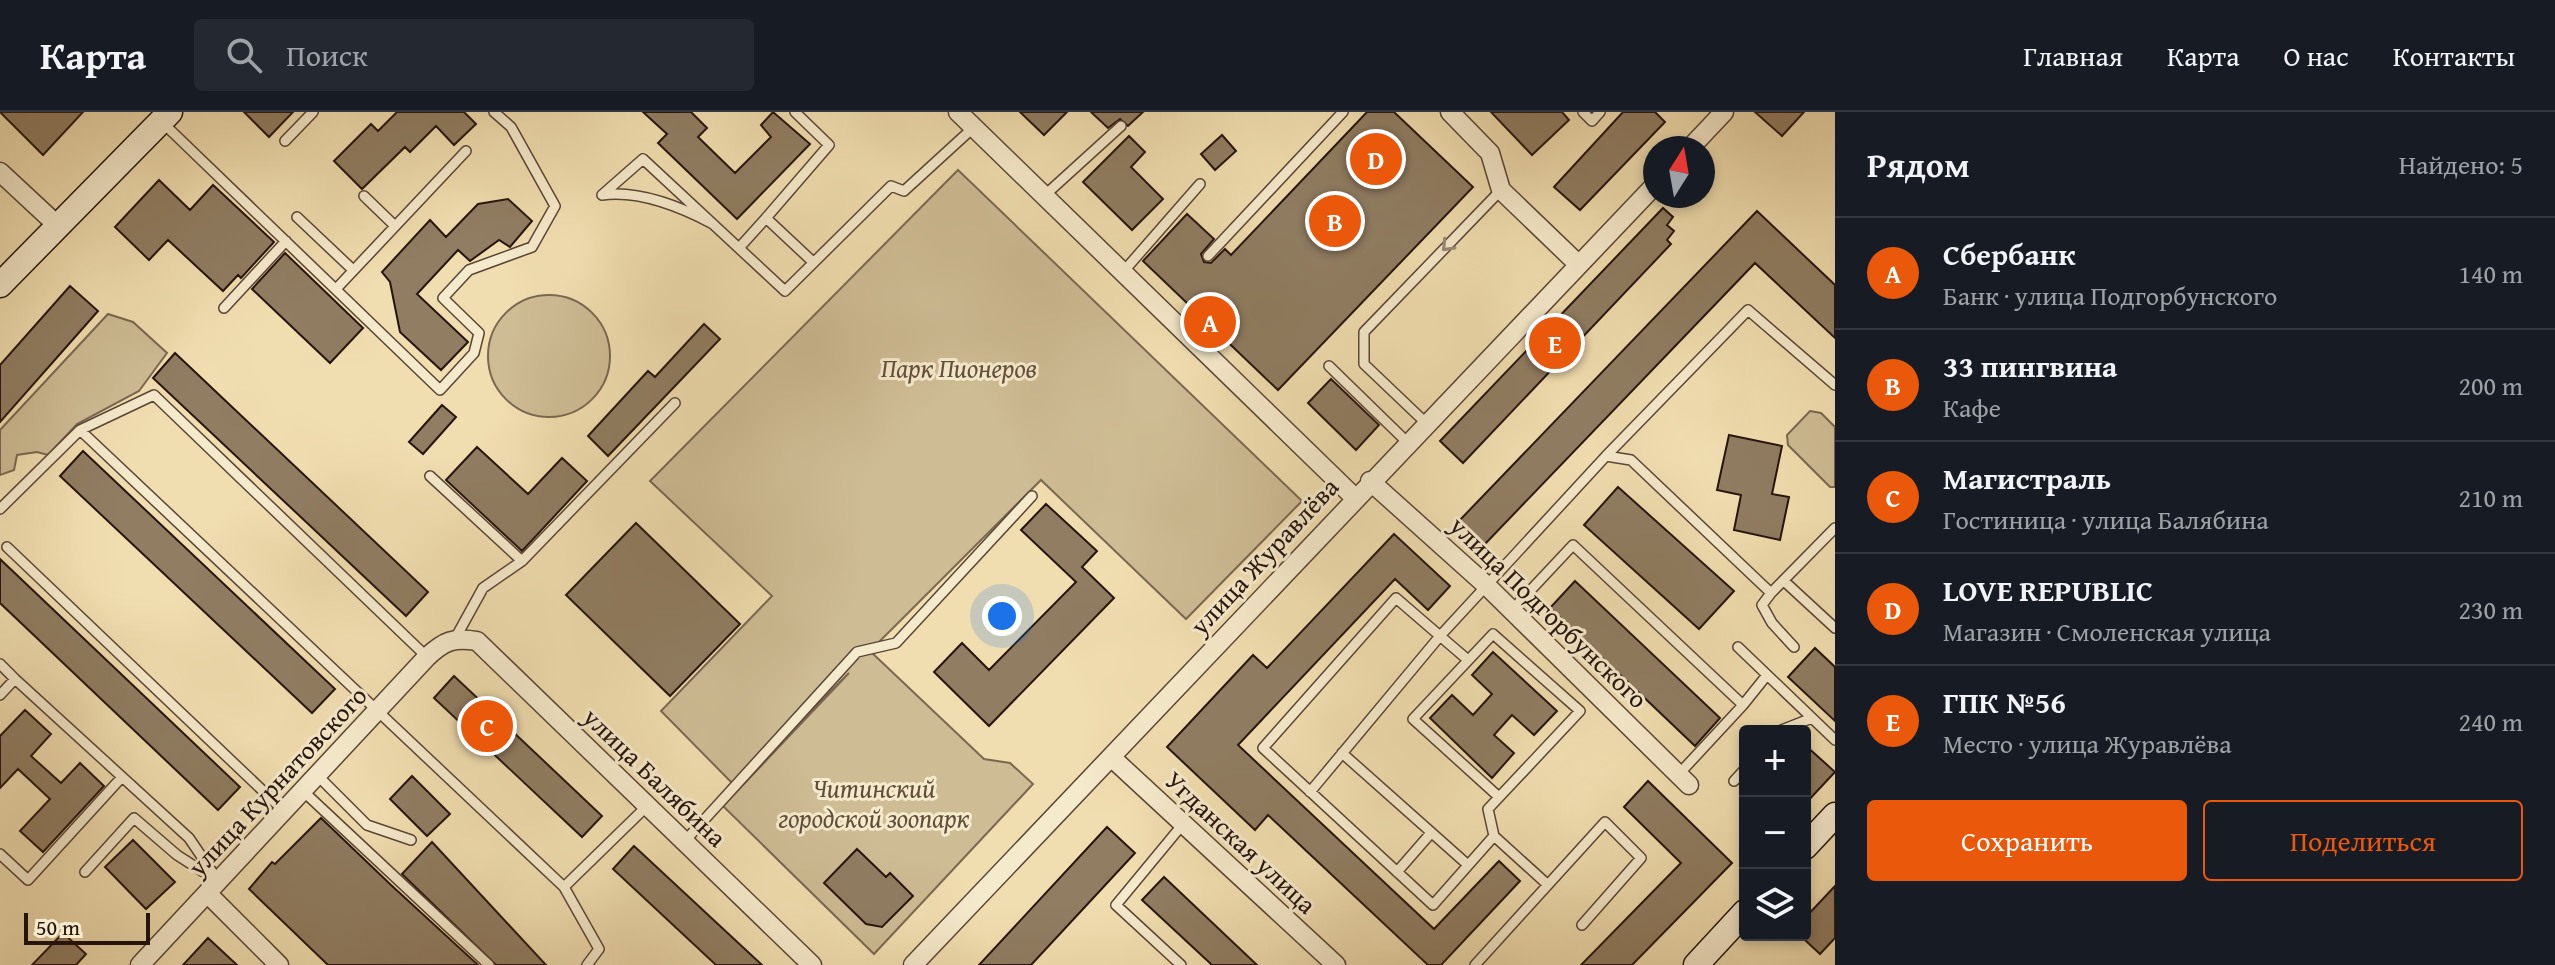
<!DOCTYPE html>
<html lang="ru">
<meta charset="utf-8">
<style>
body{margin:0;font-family:"Gentium Book Plus",serif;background:#242831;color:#f1f3f6}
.controls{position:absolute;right:24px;bottom:24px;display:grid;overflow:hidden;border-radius:8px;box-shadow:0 4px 12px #0003}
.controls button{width:72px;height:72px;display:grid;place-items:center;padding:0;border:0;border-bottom:2px solid #363941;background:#171b24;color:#f1f3f6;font:40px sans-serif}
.compass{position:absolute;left:1643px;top:24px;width:72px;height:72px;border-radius:50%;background:#171b24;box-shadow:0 4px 12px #0003;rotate:11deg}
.scale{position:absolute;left:24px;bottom:20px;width:126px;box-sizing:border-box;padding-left:8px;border:4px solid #26140d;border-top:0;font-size:22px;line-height:28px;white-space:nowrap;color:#26140d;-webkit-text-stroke:6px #f6eacc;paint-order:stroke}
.you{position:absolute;left:1002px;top:504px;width:28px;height:28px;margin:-20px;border:6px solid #fff;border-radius:50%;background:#1a73e8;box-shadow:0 0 0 12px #1a73e833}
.badge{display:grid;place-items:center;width:52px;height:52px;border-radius:50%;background:#ea580c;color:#fff;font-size:26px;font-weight:700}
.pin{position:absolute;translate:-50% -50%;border:4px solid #fff;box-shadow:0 2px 8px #0006}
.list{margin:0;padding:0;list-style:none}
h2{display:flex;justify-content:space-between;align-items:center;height:104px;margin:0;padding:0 32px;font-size:34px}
h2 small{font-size:26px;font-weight:400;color:#9ea1a6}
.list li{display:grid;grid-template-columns:52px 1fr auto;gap:24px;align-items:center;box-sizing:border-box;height:112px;padding:0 32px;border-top:2px solid #363941}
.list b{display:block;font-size:30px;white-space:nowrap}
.list p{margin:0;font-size:26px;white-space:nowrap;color:#9ea1a6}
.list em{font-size:26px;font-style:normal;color:#9ea1a6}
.actions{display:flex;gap:16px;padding:24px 32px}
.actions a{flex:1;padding:18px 0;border:2px solid #ea580c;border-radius:8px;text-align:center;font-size:28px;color:#ea580c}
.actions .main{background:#ea580c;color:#fff}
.icon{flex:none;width:44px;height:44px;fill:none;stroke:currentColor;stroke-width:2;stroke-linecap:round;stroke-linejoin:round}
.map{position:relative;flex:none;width:1835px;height:853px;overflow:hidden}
header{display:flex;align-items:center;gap:48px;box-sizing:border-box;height:112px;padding:0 40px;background:#171b24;border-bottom:2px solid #363941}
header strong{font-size:38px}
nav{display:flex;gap:44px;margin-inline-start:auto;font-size:28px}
.search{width:560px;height:72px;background:#242831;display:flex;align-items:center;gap:20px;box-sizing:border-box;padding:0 28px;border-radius:8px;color:#9ea1a6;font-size:30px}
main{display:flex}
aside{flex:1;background:#171b24}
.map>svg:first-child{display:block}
.green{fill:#cebc94;stroke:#7a6850;stroke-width:2}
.building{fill:#907d62;stroke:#26140d;stroke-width:2}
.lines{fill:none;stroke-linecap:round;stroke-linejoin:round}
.service-casing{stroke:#594636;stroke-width:12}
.minor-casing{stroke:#594636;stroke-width:21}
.secondary-casing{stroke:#26140d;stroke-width:27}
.service{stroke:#f6eacc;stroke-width:9}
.minor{stroke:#f6eacc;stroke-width:18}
.secondary{stroke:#f6eacc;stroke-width:24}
.oneway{stroke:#988a76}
.labels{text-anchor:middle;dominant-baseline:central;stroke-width:6;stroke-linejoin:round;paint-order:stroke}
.park-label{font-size:26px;font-style:italic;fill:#614f3c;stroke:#f6eacc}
.street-label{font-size:26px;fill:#26140d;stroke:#f6eacc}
</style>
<header>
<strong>Карта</strong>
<div class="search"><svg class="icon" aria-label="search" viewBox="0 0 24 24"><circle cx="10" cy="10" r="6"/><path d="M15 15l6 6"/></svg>Поиск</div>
<nav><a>Главная</a><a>Карта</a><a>О нас</a><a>Контакты</a></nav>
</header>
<main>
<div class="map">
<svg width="1835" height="853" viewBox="0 0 1835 853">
<rect width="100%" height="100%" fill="#f1deb0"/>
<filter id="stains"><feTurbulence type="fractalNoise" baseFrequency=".0025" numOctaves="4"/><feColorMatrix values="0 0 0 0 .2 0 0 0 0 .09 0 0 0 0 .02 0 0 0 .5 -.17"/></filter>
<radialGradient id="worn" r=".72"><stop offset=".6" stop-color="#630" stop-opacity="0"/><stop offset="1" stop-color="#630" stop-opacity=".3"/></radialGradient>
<path class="green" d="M958,58L1302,389L1186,507L1041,368L870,539L984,647L1010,651L1033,672L874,842L723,694L849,561L735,674L661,599L772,484L650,369Z
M488 244a61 61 0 1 1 122 0a61 61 0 1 1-122 0Z
M108,202L133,210L167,241L139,279L77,312L48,343L37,340L17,343L14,358L0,363V318Z
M1810,299L1821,301L1835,315V375H1830L1788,333L1787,323Z"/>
<path class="building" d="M0,0H83L43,43Z
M244,0H293L269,25Z
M397,0H464L476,12L454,33L436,14L410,40L405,35L362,77L334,49L371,12L378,19Z
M643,0H691L707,16L698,25L735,61L771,25L761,13L773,0L810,32L737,107L658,31L667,22Z
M1020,0H1067L1044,23Z
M1091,0H1143L1128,14L1120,7L1108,16Z
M1367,0H1394L1473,75L1278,278L1143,149L1187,102L1214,127L1201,142L1204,150L1211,151L1225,137L1231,143Z
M1491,0H1562L1569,8L1532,43Z
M1623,0H1655L1665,10L1580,98L1554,75Z
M1755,0H1804L1782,24Z
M1222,23L1236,39L1215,58L1201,42Z
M1129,24L1145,40L1131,55L1163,87L1132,118L1083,70Z
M159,68L190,98L213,73L274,130L241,166L238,163L223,179L168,128L149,148L115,115Z
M508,87L532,109L510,135L499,128L470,149L458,138L417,182L468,230L441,258L400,220L390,170L382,160L430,108L446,125L478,92Z
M1663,96L1673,105L1667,113L1674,119L1667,128L1671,132L1463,351L1440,329Z
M1757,99L1835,173V226L1755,151L1484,433L1458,410Z
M285,141L363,216L330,251L252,177Z
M70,174L98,199L0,310V253Z
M704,212L720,227L608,344L588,324L648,259L655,265Z
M175,241L428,480L406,504L153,266Z
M1331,267L1379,313L1356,338L1308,291Z
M442,293L456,305L423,342L409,330Z
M1729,323L1782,334L1772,382L1789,385L1780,428L1734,418L1741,383L1717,378Z
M477,335L528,382L562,346L587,369L522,439L446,368Z
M83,339L335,577L312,601L60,364Z
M1618,375L1734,479L1699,517L1584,413Z
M1046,392L1097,439L1082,455L1114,486L989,614L934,560L962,531L989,558L1076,470L1021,418Z
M636,411L740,512L670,584L566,483Z
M1394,422L1450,474L1428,498L1395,467L1238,633L1434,817L1499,749L1520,769L1441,853H1428L1268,703L1255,718L1167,635L1253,543L1267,556Z
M0,447L240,675L218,698L0,491Z
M1575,469L1720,606L1695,634L1550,496Z
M1815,536L1835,555V609L1788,565Z
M1493,540L1557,599L1534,623L1512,603L1494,623L1514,641L1492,666L1430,606L1452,583L1473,603L1492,582L1472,563Z
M454,564L602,704L582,725L434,586Z
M25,598L51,622L31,644L61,671L80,651L104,674L43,740L20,719L50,687L18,657L0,676V624Z
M1805,633L1835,660L1805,692Z
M412,664L450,702L427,724L390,687Z
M1648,669L1732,751L1632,853H1581L1681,751L1624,695Z
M321,706L391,773L478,853H328L249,777L272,750L275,752Z
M1107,715L1135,741L1031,853H979Z
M133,728L175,770L146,797L105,755Z
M432,730L546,853H496L402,762Z
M634,734L762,853H716L613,757Z
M857,737L886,765L890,761L913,784L882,815L866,812L824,771Z
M1164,765L1257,853H1212L1142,788Z
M1835,774V826L1820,842L1805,828V806Z
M63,821L86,842L76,853H32Z
M208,826L237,853H183Z"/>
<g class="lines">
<defs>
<path id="service" d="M1583,0L1592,9L1600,0
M163,11L440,278L474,241L479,221L443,186L469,158L532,135L555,94L511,15L494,0
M285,29L313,0
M364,84L395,114
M1044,84L1121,14
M297,105L353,158
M766,106L829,33L795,0
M713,112C681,95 639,78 602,83L643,47L785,179L891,74L904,79L974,15
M739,136L766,106L813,150
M1208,144L1343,0
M1123,160L1200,72
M336,177L466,39
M224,196L286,129
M1329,254L1408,331
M1427,312L1364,252V220L1501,78
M80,318L564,775
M1606,344L1748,198L1835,273
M430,364L522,449L483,476L456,525
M0,397L80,318L154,283L427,545
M7,435L284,699
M522,449L675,291
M1784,469L1835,516
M1771,481L1762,493L1772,511L1794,535
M1512,498L1573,433L1743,593L1679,662
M1738,535L1835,628
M0,552L15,567
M0,583L15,567L189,726L219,770
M1743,593L1767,563
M1779,619L1812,606
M1342,641L1468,753
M317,663L367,713L411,728
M1734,669L1745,657
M303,679L489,853
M1310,680L1440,524L1468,548
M1494,724L1488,697L1580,599L1493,522L1413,607L1499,685
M684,730L857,540L896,531L1032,384
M0,742L28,768L122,665
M85,760L134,706L177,743L216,768
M1397,760L1431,721
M1548,773L1494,724L1433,793L1263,636L1396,486L1440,524L1606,344L1631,348L1771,481L1835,416
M587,853L599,837L564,775L647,694
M1181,853L1116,793L1183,712
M1475,853L1605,710L1641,746L1582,813"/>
<path id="minor" d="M958,0L1354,385
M1450,0L1490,41L1501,78L1579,153
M1690,36L1724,0
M0,60L57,113
M1370,369L1487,474L1689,673
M1111,645L1336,853
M208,782L279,853
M140,853L427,545C444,529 454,525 477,529L812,853
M913,853L1655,73"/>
<path id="secondary" d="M0,173L170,0
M1805,735L1835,703
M1696,853L1745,800"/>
</defs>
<use href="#service" class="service-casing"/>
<use href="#minor" class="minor-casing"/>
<use href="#secondary" class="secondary-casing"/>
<use href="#service" class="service"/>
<use href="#minor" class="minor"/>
<use href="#secondary" class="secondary"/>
</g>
<defs><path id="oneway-chevron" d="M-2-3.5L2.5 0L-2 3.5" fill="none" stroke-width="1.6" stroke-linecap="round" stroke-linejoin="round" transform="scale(2)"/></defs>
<use class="oneway" href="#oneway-chevron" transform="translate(1447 134) rotate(134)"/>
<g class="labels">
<g class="park-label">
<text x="959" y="255">Парк Пионеров</text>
<text x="874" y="675">Читинский<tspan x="874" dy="30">городской зоопарк</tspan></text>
</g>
<g class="street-label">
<text transform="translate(1264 444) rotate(-47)">улица Журавлёва</text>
<text transform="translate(1549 500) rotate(44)">улица Подгорбунского</text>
<text transform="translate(655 665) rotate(44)">улица Балябина</text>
<text transform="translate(277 669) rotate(-47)">улица Курнатовского</text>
<text transform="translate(1241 730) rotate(43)">Угданская улица</text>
</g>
</g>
<rect width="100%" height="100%" filter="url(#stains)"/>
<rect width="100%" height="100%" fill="url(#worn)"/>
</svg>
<div class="controls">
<button>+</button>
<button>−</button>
<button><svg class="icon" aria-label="layers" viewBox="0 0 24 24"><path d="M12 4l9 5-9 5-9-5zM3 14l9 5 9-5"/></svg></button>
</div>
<svg class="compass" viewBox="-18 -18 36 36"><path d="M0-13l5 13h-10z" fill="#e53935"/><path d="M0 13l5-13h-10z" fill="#9ea1a6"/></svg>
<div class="scale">50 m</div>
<div class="you"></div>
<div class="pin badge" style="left:1210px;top:210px">A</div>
<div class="pin badge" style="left:1335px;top:109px">B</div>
<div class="pin badge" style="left:487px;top:614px">C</div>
<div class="pin badge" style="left:1376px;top:47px">D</div>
<div class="pin badge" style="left:1555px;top:231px">E</div>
</div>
<aside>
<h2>Рядом<small>Найдено: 5</small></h2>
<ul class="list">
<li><span class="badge">A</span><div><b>Сбербанк</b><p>Банк · улица Подгорбунского</p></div><em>140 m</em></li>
<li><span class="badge">B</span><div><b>33 пингвина</b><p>Кафе</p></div><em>200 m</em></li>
<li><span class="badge">C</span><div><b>Магистраль</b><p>Гостиница · улица Балябина</p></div><em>210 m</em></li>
<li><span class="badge">D</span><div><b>LOVE REPUBLIC</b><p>Магазин · Смоленская улица</p></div><em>230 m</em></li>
<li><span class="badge">E</span><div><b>ГПК №56</b><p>Место · улица Журавлёва</p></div><em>240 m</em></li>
</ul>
<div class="actions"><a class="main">Сохранить</a><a>Поделиться</a></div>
</aside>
</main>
